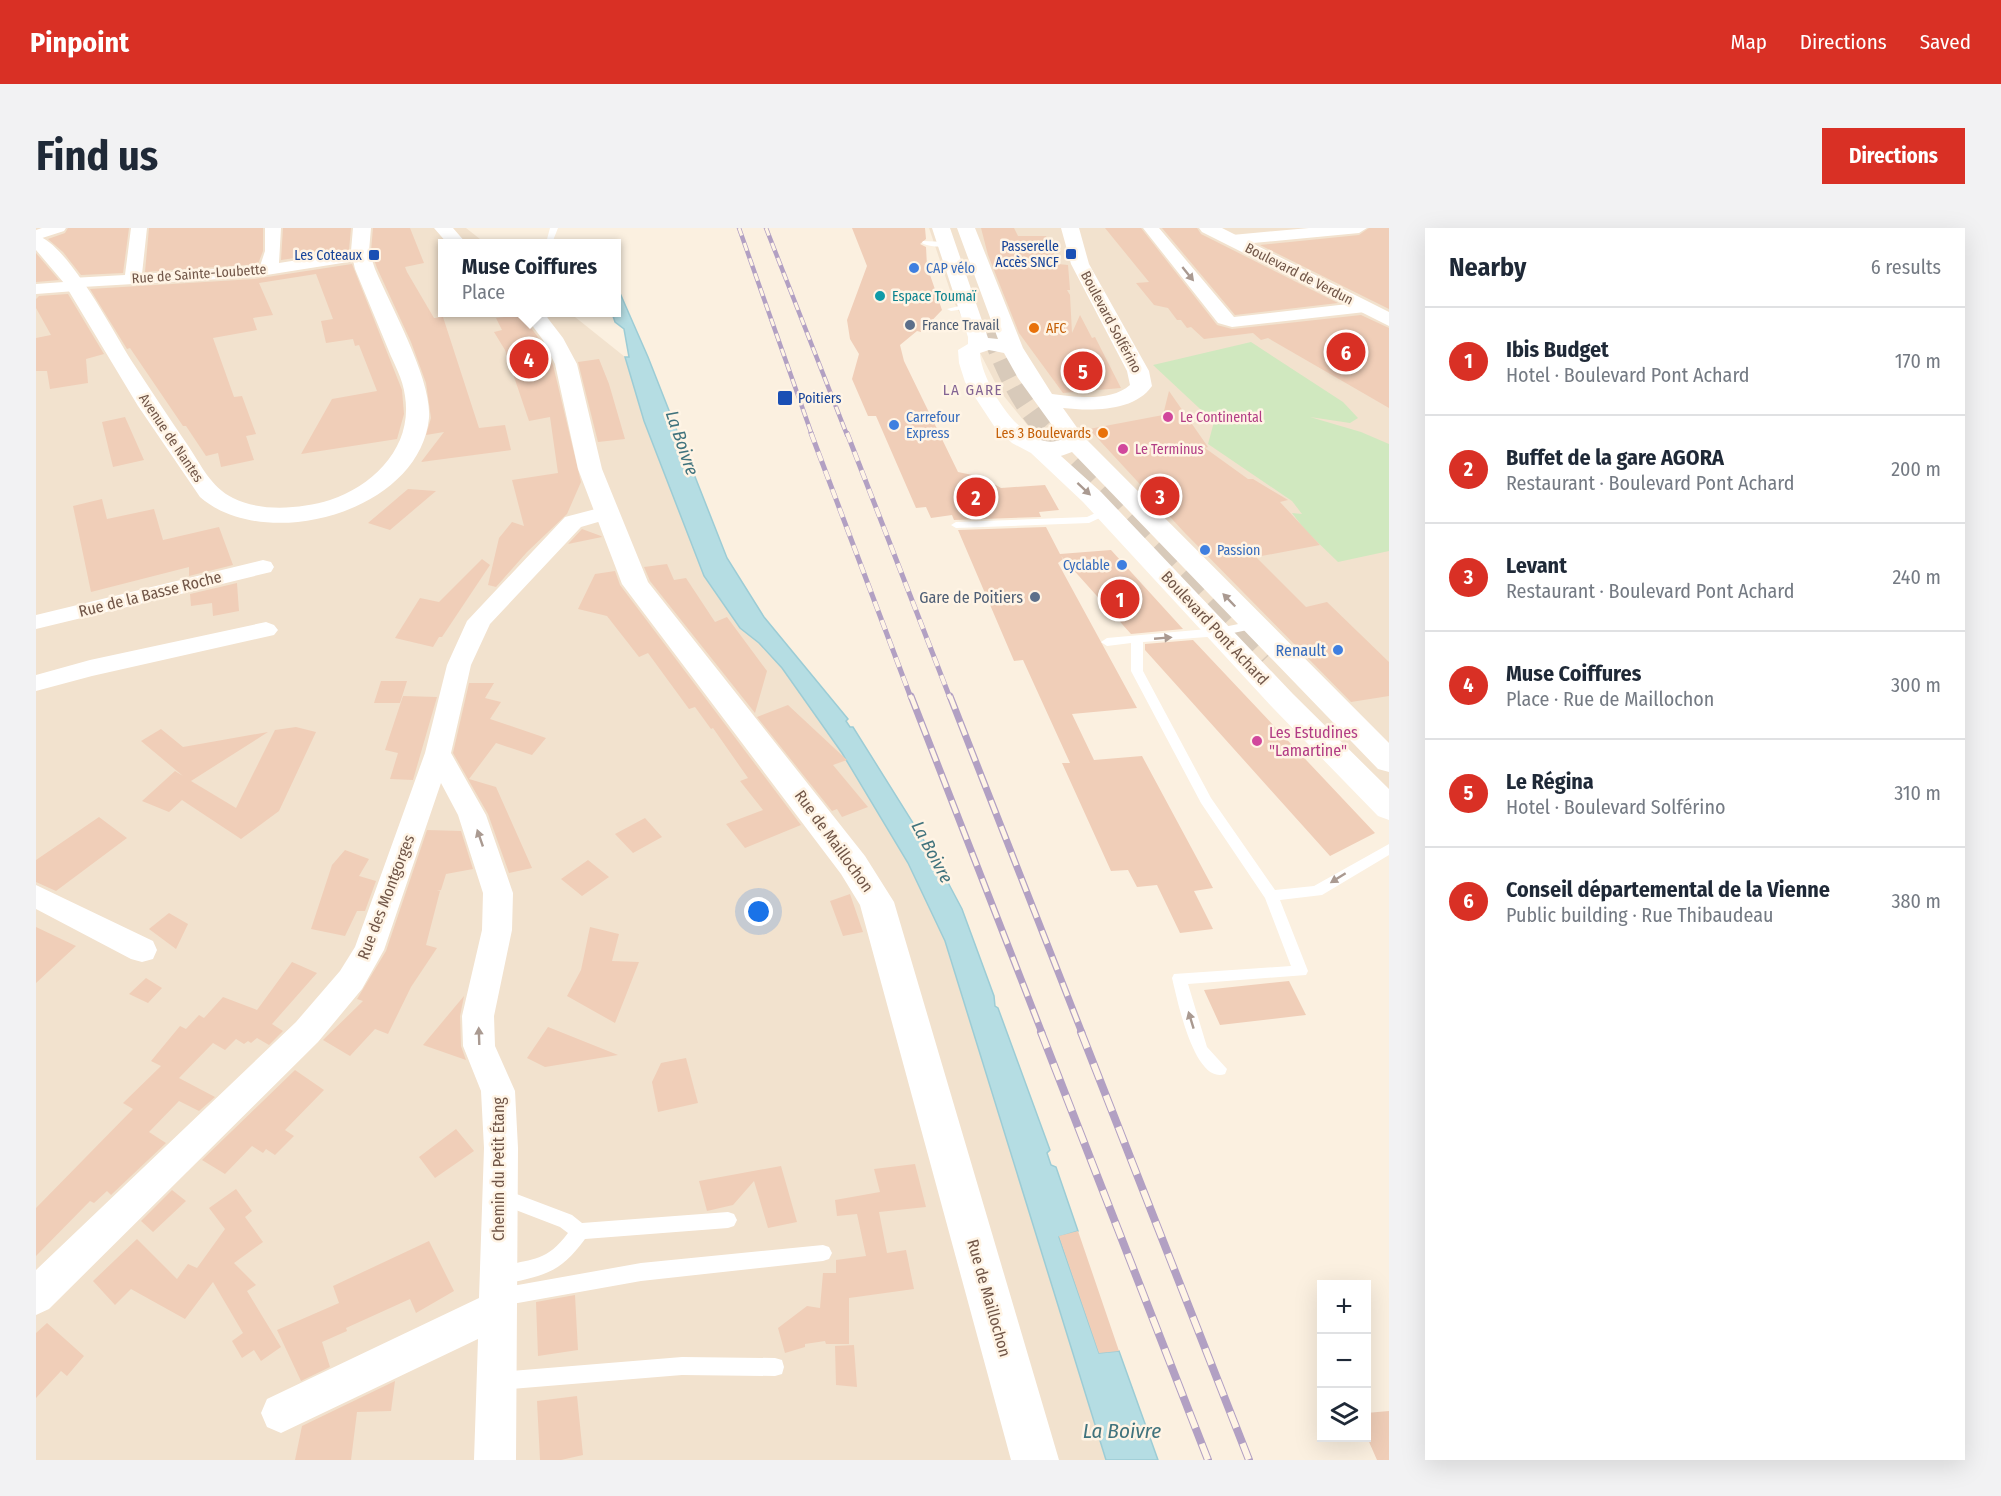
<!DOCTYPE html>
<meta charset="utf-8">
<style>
body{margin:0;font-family:"Fira Sans Condensed",sans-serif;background:#f2f2f3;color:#1f2937}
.controls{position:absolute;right:18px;bottom:18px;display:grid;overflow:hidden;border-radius:0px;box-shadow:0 6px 24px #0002}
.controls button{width:54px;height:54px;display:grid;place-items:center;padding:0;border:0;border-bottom:2px solid #e0e1e3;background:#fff;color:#1f2937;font:30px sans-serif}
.you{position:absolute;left:723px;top:684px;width:21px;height:21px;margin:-15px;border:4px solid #fff;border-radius:50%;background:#1a73e8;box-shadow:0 0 0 9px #1a73e833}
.badge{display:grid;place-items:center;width:39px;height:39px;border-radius:50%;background:#d93025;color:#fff;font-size:20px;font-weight:700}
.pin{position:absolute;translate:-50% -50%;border:3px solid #fff;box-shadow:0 2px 6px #0006}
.popup{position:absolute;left:402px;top:11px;width:183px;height:78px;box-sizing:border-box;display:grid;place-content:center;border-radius:0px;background:#fff;filter:drop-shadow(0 2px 4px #0005);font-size:20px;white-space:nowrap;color:#747a83}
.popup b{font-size:22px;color:#1f2937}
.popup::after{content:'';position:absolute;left:50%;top:100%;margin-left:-12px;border:12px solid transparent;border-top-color:#fff}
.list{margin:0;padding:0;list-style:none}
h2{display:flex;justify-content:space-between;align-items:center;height:78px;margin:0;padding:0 24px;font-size:26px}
h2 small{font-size:20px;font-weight:400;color:#747a83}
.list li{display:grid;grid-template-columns:39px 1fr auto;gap:18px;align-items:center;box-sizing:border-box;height:108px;padding:0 24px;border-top:2px solid #e0e1e3}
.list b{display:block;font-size:22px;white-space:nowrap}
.list p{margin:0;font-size:20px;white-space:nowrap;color:#747a83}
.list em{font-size:20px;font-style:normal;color:#747a83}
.icon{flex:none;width:33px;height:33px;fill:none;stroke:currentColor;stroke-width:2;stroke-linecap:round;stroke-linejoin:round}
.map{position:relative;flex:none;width:1353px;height:1232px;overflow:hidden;border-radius:0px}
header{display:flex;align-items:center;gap:36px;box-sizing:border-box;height:84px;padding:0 30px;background:#d93025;color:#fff}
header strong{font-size:28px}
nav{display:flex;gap:33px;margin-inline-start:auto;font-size:21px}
.intro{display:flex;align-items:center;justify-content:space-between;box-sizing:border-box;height:144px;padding:0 36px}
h1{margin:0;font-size:42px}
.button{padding:15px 27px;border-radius:0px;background:#d93025;color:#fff;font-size:21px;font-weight:700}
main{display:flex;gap:36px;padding:0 36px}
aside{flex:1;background:#fff;border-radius:0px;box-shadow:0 6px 24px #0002}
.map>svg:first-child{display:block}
.residential{fill:#f2e2ce}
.green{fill:#d0e8bf}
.water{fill:#b5dde3;stroke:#9cccd5;stroke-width:1.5}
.building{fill:#f0ceb8}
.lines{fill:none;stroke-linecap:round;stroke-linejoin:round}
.secondary-tunnel-far1{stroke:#d8caba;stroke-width:20;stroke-dasharray:20 10;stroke-linecap:butt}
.secondary-tunnel{stroke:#d8caba;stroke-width:26;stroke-dasharray:26 13;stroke-linecap:butt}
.lane{fill:#fff;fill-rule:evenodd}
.street{fill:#fff;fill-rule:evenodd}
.secondary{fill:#fff;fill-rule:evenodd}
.rail-far3-casing{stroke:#b2a0c3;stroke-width:4.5}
.rail-far2-casing{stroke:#b2a0c3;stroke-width:5}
.rail-far1-casing{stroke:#b2a0c3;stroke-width:7}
.rail-casing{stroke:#b2a0c3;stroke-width:8}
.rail-far3{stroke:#fff4e5;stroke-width:3;stroke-dasharray:8;stroke-linecap:butt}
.rail-far2{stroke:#fff4e5;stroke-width:4;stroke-dasharray:10;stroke-linecap:butt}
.rail-far1{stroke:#fff4e5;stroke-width:4.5;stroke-dasharray:14;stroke-linecap:butt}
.rail{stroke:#fff4e5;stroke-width:6;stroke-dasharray:17;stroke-linecap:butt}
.oneway{fill:#aa9a91}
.transit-dot{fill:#1a4fb4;stroke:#fff4e5;stroke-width:2}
.shop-dot{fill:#3f7fe0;stroke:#fff4e5;stroke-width:2}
.culture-dot{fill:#0f9aa8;stroke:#fff4e5;stroke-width:2}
.service-dot{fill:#5c6f8a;stroke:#fff4e5;stroke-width:2}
.food-dot{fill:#e8710a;stroke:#fff4e5;stroke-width:2}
.hotel-dot{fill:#d1479c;stroke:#fff4e5;stroke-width:2}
.labels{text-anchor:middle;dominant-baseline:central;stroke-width:5;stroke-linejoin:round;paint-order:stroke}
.far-transit-label{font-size:14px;fill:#164399;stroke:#fff4e5;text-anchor:end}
.far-shop-label{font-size:14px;fill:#366cbe;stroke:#fff4e5;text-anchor:start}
.far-street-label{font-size:14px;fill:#715648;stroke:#fff4e5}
.far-culture-label{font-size:14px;fill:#0d838f;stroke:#fff4e5;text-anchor:start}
.far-service-label{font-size:14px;fill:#4e5e75;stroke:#fff4e5;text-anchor:start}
.far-food-label{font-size:14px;fill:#c56008;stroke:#fff4e5;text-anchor:start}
.far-hotel-label{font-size:14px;fill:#b23c85;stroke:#fff4e5;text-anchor:start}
.far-neighbourhood-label{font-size:15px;letter-spacing:1.5px;fill:#836494;stroke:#fff4e5}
.street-label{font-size:16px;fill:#715648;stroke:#fff4e5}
.service-label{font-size:16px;fill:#4e5e75;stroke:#fff4e5;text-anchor:end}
.shop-label{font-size:16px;fill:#366cbe;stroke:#fff4e5;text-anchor:end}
.hotel-label{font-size:16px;fill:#b23c85;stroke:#fff4e5;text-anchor:start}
.water-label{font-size:18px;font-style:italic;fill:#40737d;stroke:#fff4e5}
.near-water-label{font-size:21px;font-style:italic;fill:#40737d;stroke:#fff4e5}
</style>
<header>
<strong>Pinpoint</strong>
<nav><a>Map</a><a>Directions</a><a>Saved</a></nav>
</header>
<div class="intro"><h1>Find us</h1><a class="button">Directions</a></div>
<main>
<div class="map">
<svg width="1353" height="1232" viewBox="0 0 1353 1232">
<rect width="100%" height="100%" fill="#fbf0e0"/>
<path class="residential" d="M0,0H430L449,15H406V84L534,85L589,129L608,193L668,348L704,400L723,415L746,440L806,525L872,635L896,682L909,713L1070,1232H0Z
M893,0H1353V587L1067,290L963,162L918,74Z"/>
<path class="green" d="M1215,114L1307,174L1322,190L1314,195L1274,189L1325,204L1353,216V323L1302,334L1269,302L1256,285L1266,286L1256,273L1172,216L1178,194L1117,137Z"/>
<path class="water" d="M580,56L612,129L691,330L728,389L812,491L810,493L814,499H817L899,630L926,681L958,768L959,778L962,780L1014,922L1011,925L1015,937L1020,939L1042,1003L1023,1009L1063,1125L1083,1123L1122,1232H1070L909,713L872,635L806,525L746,440L723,415L704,400L668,348L608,193L589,129H593L588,101L579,94L576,85L580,84Z"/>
<path class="building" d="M32,0H93L87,45L45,47L27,24L12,11L29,5Z
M113,0H227V23L222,36L109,44Z
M247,0H315L313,22L245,32Z
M337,0H374L388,35L369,39L371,44L398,90L407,89L443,200L469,197L475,222L385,234L408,204L390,207L395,190L390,155L375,114L341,40L335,23Z
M816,0H889L890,11L884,16L890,19L891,38L906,82L885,104L881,103L864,117L868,133L922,244L946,249L965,260L1009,257L1023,282L1003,284L1005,289L918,292L916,287L895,290L890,279L880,280L840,188H832L816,151L823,126L814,111L811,92L831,38Z
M945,0H978L982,8H1010L1022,36L1032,37L1034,62H1031L1034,67L1036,105L1044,87L1056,110L1059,109L1085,160L1027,165L983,105L952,27Z
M1069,0H1105L1181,97L1196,101L1325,87L1353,100V180L1232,110L1225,112L1217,105L1168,111L1155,99L1151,100L1145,92H1141L1132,80L1118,77L1100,55L1113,54Z
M1126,0H1161L1165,6L1302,75L1199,87Z
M1333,0H1353V81L1224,17L1323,7Z
M0,25L23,52L0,54Z
M316,36L366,162L368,186L361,211L265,226L296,171L341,163L323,117L319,118L317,111L290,115L285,93L297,91L280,46L223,55L237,87L217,90L221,102L177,110L198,169L206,168L220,206L210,208L218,232L185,239L182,225L170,228L150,198H147L94,120L91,121L54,61L218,51Z
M32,66L68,126L50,131L52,155L14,161L11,143H0V110L15,107L0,80V71L3,68Z
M485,87L505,113L517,137L545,254L531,286L491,324L460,359L452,357L463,310L476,294L488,298L476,252L522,245L514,189L493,193L469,122L458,104L466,102L460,90Z
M563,131L573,156L589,211L562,214L542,134Z
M1133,163L1172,219L1169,220L1212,251H1217L1252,272L1244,274L1284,317L1220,329L1270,379L1291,374L1353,434V468L1315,474L1148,304L1053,201L1127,187Z
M89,189L108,232L77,239L66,194Z
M372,261L400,263L354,302L332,295Z
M66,271L71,291L118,281L127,312L183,299L197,337L153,348V339L55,364L37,278Z
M1010,299L1024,326L1075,322L1147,401L1095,406L1025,328L1027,331L1022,335L1101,480L1036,486L1058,532L1106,528L1177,660L1158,663L1177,701L1144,705L1121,657L1101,659L1092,642L1075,643L1026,535H1034L987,432L978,433L922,302Z
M546,301L565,308L566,309L532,316Z
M446,331L454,337L406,409H403L397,419L359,410L384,370L403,374Z
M631,336L638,352L650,350L679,394L691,389L731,443L719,485L614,353L608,339Z
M579,343L584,357L765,597L709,620L690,596L727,582L704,553L712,550L677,500L675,501L659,479L653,481L612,425L603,429L571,388L542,381L559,346Z
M201,355L203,383L177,388L176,375L155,378L154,366Z
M1157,412L1339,605L1294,628L1109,422V416Z
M345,453H371L364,475H338Z
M433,455H458L449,470L465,474L454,491L510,510L496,527L460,515L433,551L460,559L496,640L473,645L452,586L417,525Z
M367,468L401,469L377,552L354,551L362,525L349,522Z
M752,477L811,532L797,537L832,579L806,589L801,581L796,583L721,489Z
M260,499L280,504L243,583L205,611L146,572L133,584L106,573L139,543L147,548L105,513L125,501L147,519L232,504L155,553L200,580L239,502Z
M63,589L91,610L20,663L0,654V632Z
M609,590L626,609L597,625L579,606Z
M391,602L425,603L437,641L410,646L405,662L401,663H404L390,717L401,720L375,759L352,806L339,801L314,828L287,812L327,773L321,771L350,723Z
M309,622L333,631L323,648L340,653L329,683H321L309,708L275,701L296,637Z
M552,632L573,649L546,668L525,651Z
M814,666L827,704L807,708L794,673Z
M133,685L152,696L140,721L113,701Z
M0,699L40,718L0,755Z
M554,699L583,706L576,733L603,734L579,795L531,768L545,742Z
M256,734L281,745L236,796L247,803L233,817L221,810L215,815L212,813L208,816L200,811L189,822L177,815L143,850L179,869L163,883L143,873L113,904L130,915L75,967L71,963L58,975L54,973L0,1028V980L97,881L87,875L125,838L115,833L144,798L150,801L163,787L168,790L187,769L221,782Z
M110,750L126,760L112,775L93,766Z
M1253,753L1270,787L1184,797L1168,762Z
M428,768L424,788L425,818L430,832L387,817Z
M512,799L582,827L509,839L491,830Z
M650,830L662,875L622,884L616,854L625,835Z
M259,842L288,862L249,902L258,908L239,927L230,921L227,925L216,918L189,946L166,932Z
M420,901L438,923L399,950L383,929Z
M879,936L890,979L843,984L851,1025L870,1022L878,1061L813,1070V1116H790L789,1113L769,1116V1119L749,1125L742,1100L771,1078L784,1080L787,1045H800V1032L830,1028L821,986L801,988L799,972L844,964L838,941Z
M745,938L761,994L732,1000L718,953L697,977L671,983L663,953Z
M200,961L216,983L209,989L227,1014L198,1035L220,1057L211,1063L245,1119L225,1133L218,1122L206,1130L196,1113L207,1105L177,1054L149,1091L95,1061L79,1077L57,1053L101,1011L141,1051L152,1036L161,1040L189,1001L173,980Z
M136,962L150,973L117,1004L105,993Z
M1042,1003L1083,1123L1063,1125L1023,1008Z
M393,1013L418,1063L380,1085L374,1071L310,1100L311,1103L286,1114L294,1139L265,1153L241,1102L303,1075L297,1058Z
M539,1067L542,1122L502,1128L500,1074Z
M11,1095L48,1128L31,1148L25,1143L0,1170V1105Z
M818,1117L821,1159L800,1157L799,1118Z
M359,1153L355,1183L321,1184L315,1232H259L266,1198Z
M541,1168L547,1227L525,1232H504L501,1173Z
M1353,1183V1232H1341L1330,1207V1185Z"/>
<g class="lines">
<path class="secondary-tunnel-far1" d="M955,104C970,143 985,177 1014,207"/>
<path class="secondary-tunnel" d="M1012,205L1228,432"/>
<path class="lane" d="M514,0H522L516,15H510Z
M887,13L910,14L914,16C908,20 892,19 886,15Z
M931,76L935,78L934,80L915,83L911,81Z
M515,84H531L502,92L498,90Z
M1070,280L1074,281V285L1053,295L920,300L915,297L920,294L1051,289Z
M1217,393L1221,394V400L1183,408L1107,414V443L1175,570L1239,662L1278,658L1353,616V627L1286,667L1244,672L1272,743L1270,747L1152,756L1171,819L1191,841L1189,846C1158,857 1141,770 1136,750L1138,746L1255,738L1229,670L1165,575L1095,443V415L1071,418L1065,414L1071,410L1183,400Z
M465,960L536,987L546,995L692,984L698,986L701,992L698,998L692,1000L549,1011C523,1047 505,1048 464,1057L458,1054L455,1048L458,1042C491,1028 507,1039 532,1005L524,999L459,974L457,968L459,962Z
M787,1017L793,1019L796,1025L793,1031L787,1033L605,1053L465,1078L459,1075L456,1069L459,1063L465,1060L605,1035Z
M646,1129L739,1130L746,1132L748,1139L746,1146L739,1148L646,1147L462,1162L455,1160L453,1153L455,1146L462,1144Z"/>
<path class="street" d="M6,0H30L28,3L0,12V2Z
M95,0H111L106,46L224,38L229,23V0H245L243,35L325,22L333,27L325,32L218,49L46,59L39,63L0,66V56L28,54L36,50L89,47Z
M1107,0H1123L1198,89L1329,74L1338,79L1329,84L1196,99L1182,95Z
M1273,0H1331L1323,5L1196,17L1188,12L1196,7Z
M571,278L579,279L582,284L579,289L545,299L454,396L435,437L415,525L450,587L477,665L476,702L458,788L459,818L479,863L482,920L480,1232H438L442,1111L245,1205L231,1199L225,1185L231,1171L443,1070L448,920L445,863L427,818L426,788L446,702L447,665L422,587L405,555L348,722L326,761L282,814L13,1081L0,1087V1042L260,794L304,743L319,719L389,525L411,437L431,393L529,289Z
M227,332L235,334L238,339L235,344L0,401V387Z
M230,394L238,397L242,402L238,407L56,448L0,463V447L54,432Z
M0,657L117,713L121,722L117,731L106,734L95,731L0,681Z"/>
<path class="secondary" d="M317,0H335L333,23L339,41C355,79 396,151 393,190C384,284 229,326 164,269L102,178L28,55L0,22V7C31,15 77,103 95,132C114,161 133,190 153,219C165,237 175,259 197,270C225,284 264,281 294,272C339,257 377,218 369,168C367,151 358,136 352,121C341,94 330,68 319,41L315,23Z
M398,0H417L430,15H411Z
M896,0H914L952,110L962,111L921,0H939L987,120L1016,166C1039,169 1075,174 1094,157L1091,143L1035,36L1025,0H1043L1053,36L1113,143L1116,158C1098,184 1055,183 1027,180L1047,208L1353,515V544L1342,541L1036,224L1025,228L1065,264L1257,466L1353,561V592L1342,588L1237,480L1047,274L995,225L976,215L958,198L929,154L923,135L922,122L932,116V109ZM953,122L968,125L982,150L1026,211C991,229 945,155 944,125Z
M1163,0H1186L1353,84V98L1166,4Z
M486,84H507L527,110L541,136L566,241L612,354L829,628L858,674L1023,1232H975L824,677L805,646L586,356L542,241L519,136L507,112Z"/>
<defs>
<path id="rail-far3" d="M703,0L776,207
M730,0L811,207"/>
<path id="rail-far2" d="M775,205L875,470
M811,205L914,470"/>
<path id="rail-far1" d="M875,468L1006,805
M914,468L1046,805"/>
<path id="rail" d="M1005,804L1172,1232
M1045,804L1213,1232"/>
</defs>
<use href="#rail-far3" class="rail-far3-casing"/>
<use href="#rail-far2" class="rail-far2-casing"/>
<use href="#rail-far1" class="rail-far1-casing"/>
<use href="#rail" class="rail-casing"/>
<use href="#rail-far3" class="rail-far3"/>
<use href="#rail-far2" class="rail-far2"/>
<use href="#rail-far1" class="rail-far1"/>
<use href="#rail" class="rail"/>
</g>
<defs><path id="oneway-solid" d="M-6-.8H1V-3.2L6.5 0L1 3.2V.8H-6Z" transform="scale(1.5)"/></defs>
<g class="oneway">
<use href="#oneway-solid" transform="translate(1152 46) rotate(51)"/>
<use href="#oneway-solid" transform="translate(1048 261) rotate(43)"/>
<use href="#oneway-solid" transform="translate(1193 372) rotate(-134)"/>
<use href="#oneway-solid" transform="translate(1127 410) rotate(-5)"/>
<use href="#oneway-solid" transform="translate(444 610) rotate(-109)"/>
<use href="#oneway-solid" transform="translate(1302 650) rotate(148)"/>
<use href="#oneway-solid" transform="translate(1155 792) rotate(-107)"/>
<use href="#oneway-solid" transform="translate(443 808) rotate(-92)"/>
</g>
<g class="transit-dot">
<rect x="1029" y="20" width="12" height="12" rx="3"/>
<rect x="332" y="21" width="12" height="12" rx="3"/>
<rect x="741" y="162" width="16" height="16" rx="3"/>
</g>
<g class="shop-dot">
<circle cx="878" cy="40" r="6"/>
<circle cx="858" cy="197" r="6"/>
<circle cx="1169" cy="322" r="6"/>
<circle cx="1086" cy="337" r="6"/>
<circle cx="1302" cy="422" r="6"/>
</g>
<circle class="culture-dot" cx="844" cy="68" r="6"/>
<g class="service-dot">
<circle cx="874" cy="97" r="6"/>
<circle cx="999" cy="369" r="6"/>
</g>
<g class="food-dot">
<circle cx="998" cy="100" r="6"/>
<circle cx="1067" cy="205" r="6"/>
</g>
<g class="hotel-dot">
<circle cx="1132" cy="189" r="6"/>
<circle cx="1087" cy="221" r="6"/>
<circle cx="1221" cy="513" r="6"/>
</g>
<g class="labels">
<g class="far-transit-label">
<text x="1023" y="18">Passerelle<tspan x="1023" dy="16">Accès SNCF</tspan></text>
<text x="326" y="27">Les Coteaux</text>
<text x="762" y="170" text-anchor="start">Poitiers</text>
</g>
<g class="far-shop-label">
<text x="890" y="40">CAP vélo</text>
<text x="870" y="189">Carrefour<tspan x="870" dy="16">Express</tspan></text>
<text x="1181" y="322">Passion</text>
<text x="1074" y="337" text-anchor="end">Cyclable</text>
</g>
<g class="far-street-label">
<text transform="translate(163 46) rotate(-4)">Rue de Sainte-Loubette</text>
<text transform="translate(1263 46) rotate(27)">Boulevard de Verdun</text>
<text transform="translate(1075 94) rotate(62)">Boulevard Solférino</text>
<text transform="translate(135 210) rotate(56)">Avenue de Nantes</text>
</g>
<g class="far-culture-label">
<text x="856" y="68">Espace Toumaï</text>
</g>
<g class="far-service-label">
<text x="886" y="97">France Travail</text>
</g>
<g class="far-food-label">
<text x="1010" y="100">AFC</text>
<text x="1055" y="205" text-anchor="end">Les 3 Boulevards</text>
</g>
<g class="far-hotel-label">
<text x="1144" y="189">Le Continental</text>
<text x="1099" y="221">Le Terminus</text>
</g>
<g class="far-neighbourhood-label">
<text x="937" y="162">LA GARE</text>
</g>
<g class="street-label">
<text transform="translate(114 366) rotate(-14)">Rue de la Basse Roche</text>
<text transform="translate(1179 400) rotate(47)">Boulevard Pont Achard</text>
<text transform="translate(798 613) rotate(54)">Rue de Maillochon</text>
<text transform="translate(350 669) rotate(-69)">Rue des Montgorges</text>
<text transform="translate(462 941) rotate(-90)">Chemin du Petit Étang</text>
<text transform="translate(953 1070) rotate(74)">Rue de Maillochon</text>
</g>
<g class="service-label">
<text x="987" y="369">Gare de Poitiers</text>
</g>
<g class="shop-label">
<text x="1290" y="422">Renault</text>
</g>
<g class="hotel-label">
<text x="1233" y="504">Les Estudines<tspan x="1233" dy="18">"Lamartine"</tspan></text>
</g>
<g class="water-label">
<text transform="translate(646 215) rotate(71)">La Boivre</text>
<text transform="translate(896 624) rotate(62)">La Boivre</text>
</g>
<g class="near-water-label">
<text x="1086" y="1203">La Boivre</text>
</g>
</g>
</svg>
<div class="controls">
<button>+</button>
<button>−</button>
<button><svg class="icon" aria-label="layers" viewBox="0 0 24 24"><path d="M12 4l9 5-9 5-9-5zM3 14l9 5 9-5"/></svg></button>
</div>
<div class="you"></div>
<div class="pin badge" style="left:1084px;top:371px">1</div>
<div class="pin badge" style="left:940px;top:269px">2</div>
<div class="pin badge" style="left:1124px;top:268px">3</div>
<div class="pin badge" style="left:493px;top:131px">4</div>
<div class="popup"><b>Muse Coiffures</b>Place</div>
<div class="pin badge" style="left:1047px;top:143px">5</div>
<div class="pin badge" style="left:1310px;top:124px">6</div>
</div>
<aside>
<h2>Nearby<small>6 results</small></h2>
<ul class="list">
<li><span class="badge">1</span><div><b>Ibis Budget</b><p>Hotel · Boulevard Pont Achard</p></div><em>170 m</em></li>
<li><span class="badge">2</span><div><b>Buffet de la gare AGORA</b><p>Restaurant · Boulevard Pont Achard</p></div><em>200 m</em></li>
<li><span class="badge">3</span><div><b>Levant</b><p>Restaurant · Boulevard Pont Achard</p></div><em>240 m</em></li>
<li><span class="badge">4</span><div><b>Muse Coiffures</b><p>Place · Rue de Maillochon</p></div><em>300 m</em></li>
<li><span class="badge">5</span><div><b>Le Régina</b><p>Hotel · Boulevard Solférino</p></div><em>310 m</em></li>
<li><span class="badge">6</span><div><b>Conseil départemental de la Vienne</b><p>Public building · Rue Thibaudeau</p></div><em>380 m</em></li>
</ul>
</aside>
</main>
